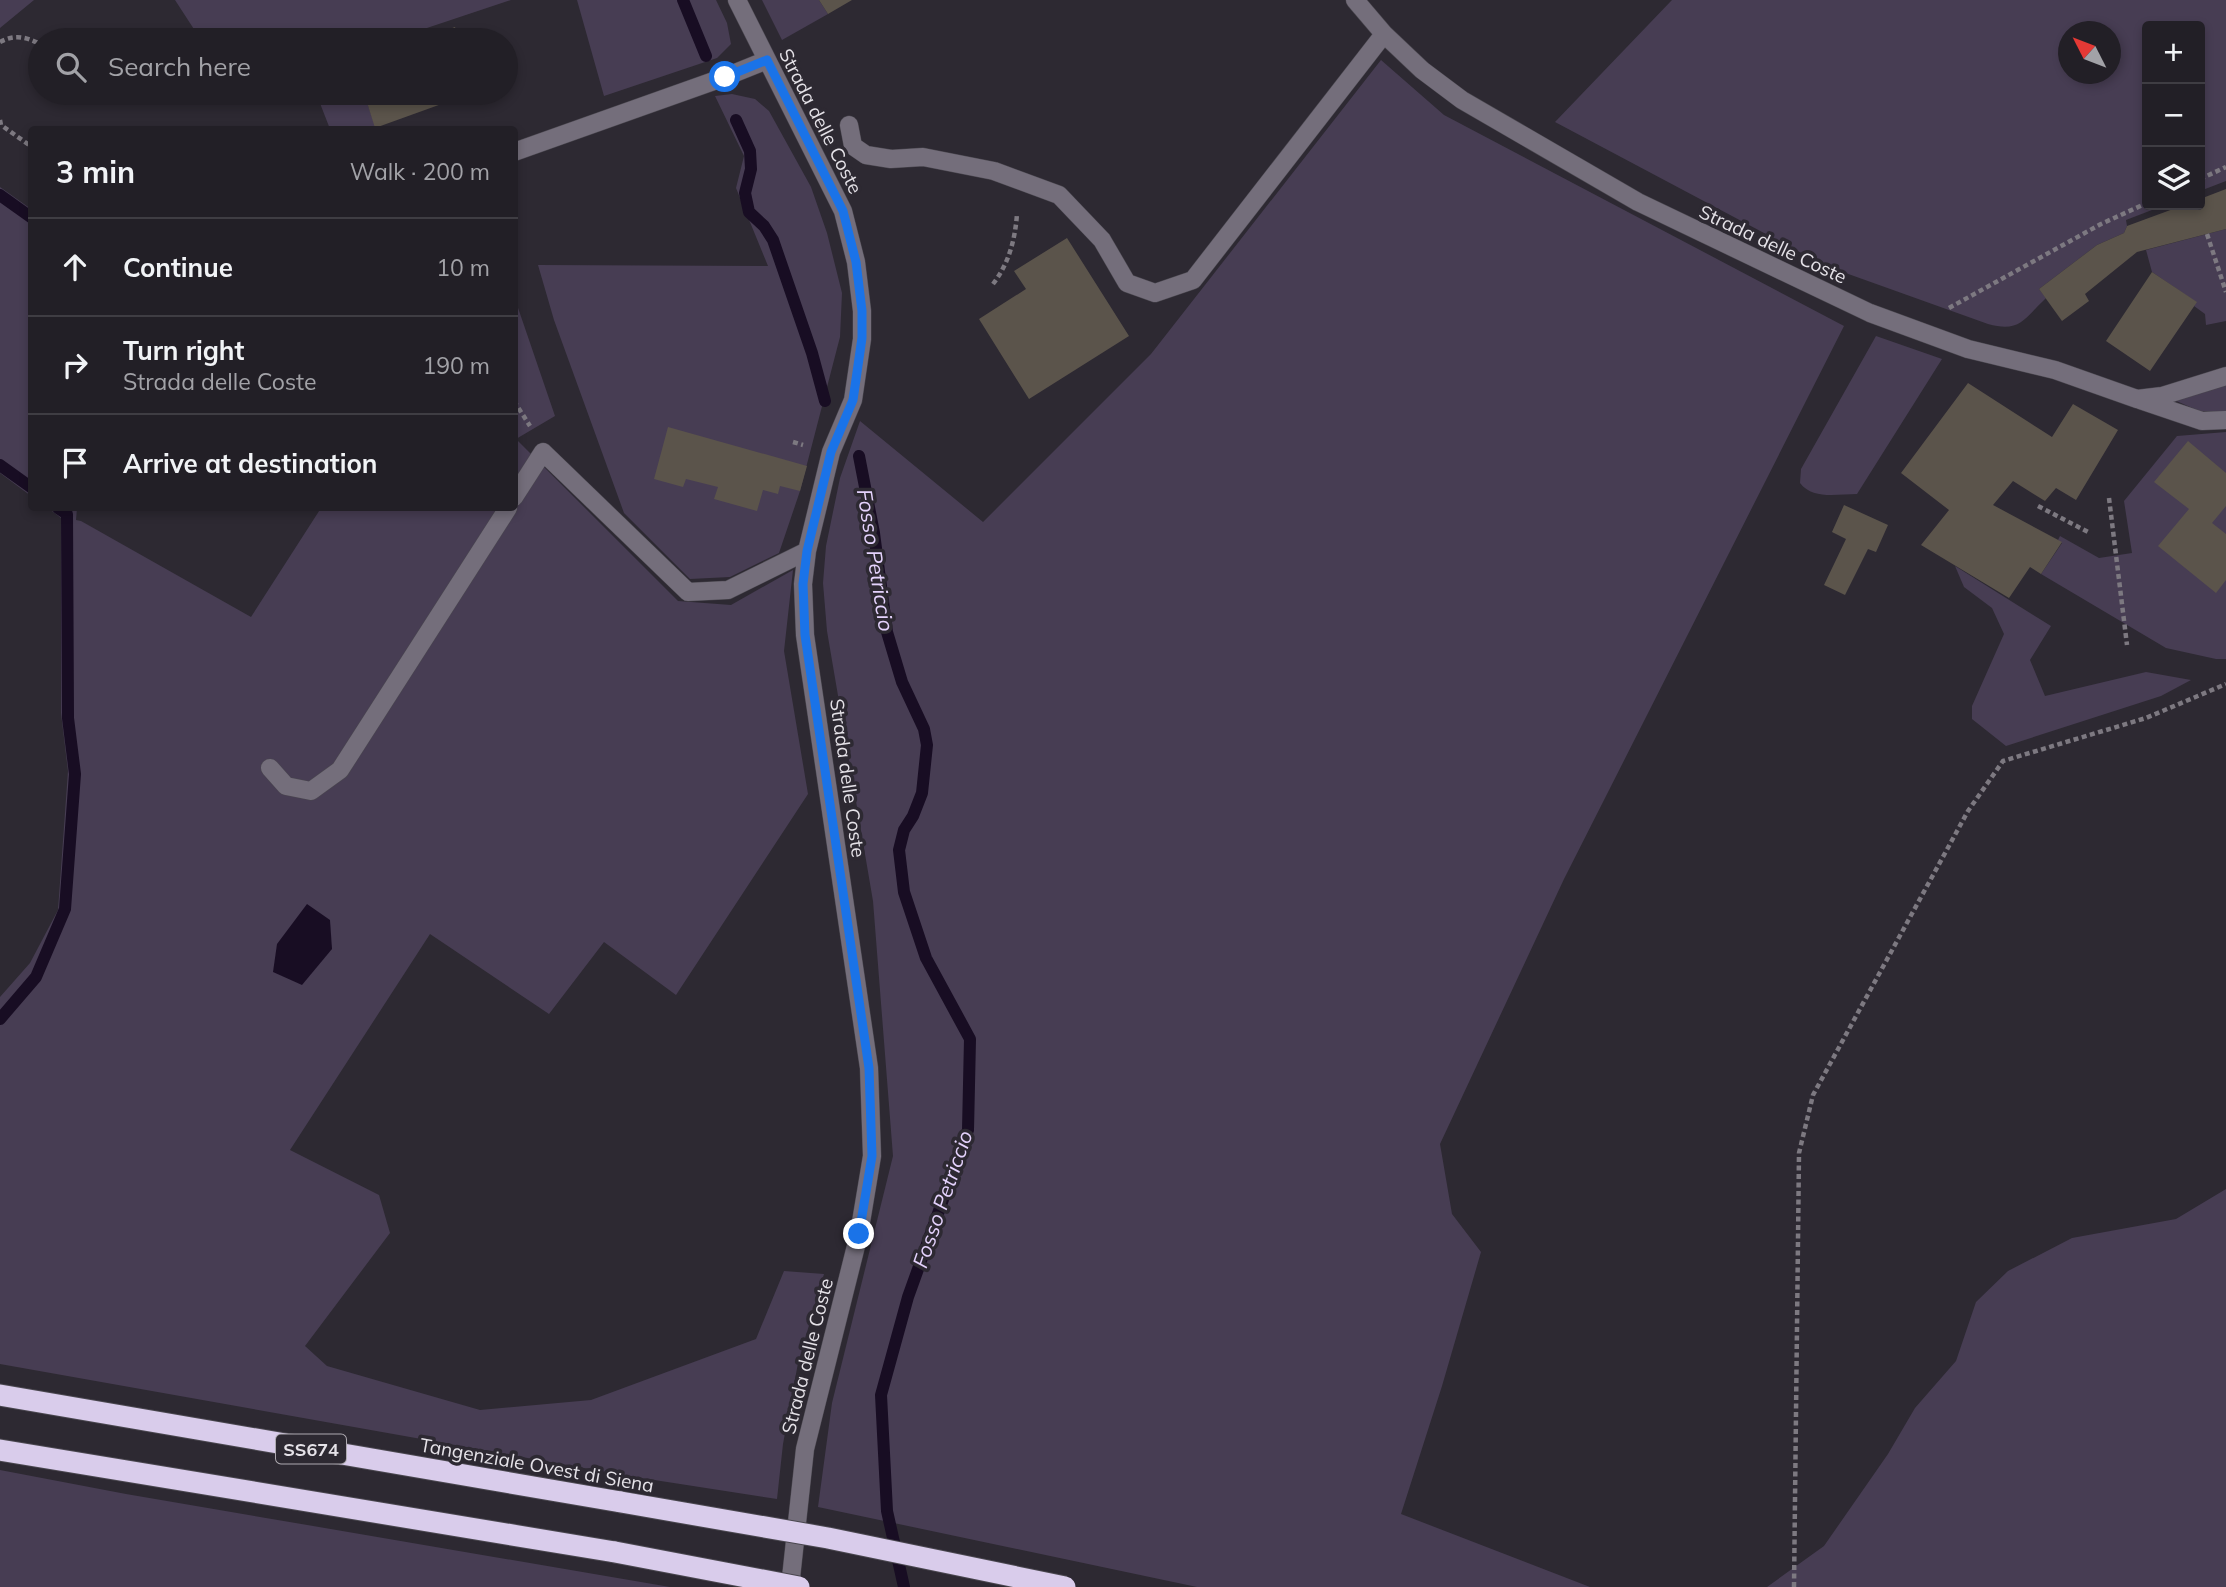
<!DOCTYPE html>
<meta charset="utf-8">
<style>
body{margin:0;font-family:Mulish,sans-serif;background:#2e2c32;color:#f1f3f6}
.controls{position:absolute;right:21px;top:21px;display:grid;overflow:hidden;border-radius:7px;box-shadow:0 4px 10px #0003}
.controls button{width:63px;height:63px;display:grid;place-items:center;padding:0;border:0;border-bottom:2px solid #3f3d43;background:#221f26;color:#f1f3f6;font:35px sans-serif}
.compass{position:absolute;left:2058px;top:21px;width:63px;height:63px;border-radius:50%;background:#221f26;box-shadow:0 4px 10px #0003;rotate:312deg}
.stop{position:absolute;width:21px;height:21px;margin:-16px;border:5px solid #1a73e8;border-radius:50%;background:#fff}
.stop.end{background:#1a73e8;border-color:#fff;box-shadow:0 2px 7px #0008}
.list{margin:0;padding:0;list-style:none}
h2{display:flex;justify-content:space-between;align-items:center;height:91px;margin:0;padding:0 28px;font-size:30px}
h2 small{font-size:23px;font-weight:400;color:#a2a2a7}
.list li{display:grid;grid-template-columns:46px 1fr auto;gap:21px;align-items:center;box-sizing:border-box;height:98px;padding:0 28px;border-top:2px solid #3f3d43}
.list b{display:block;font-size:26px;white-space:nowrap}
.list p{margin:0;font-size:23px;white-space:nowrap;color:#a2a2a7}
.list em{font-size:23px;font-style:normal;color:#a2a2a7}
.icon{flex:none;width:38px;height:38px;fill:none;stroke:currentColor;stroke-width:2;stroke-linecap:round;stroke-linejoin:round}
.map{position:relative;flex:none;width:2226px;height:1587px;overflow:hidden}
.search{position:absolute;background:#221f26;box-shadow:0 4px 10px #0003;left:28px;top:28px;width:490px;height:77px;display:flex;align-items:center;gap:18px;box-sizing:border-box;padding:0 24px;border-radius:38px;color:#a2a2a7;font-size:26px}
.panel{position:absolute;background:#221f26;box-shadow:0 4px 10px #0003;left:28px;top:126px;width:490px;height:385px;border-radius:7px}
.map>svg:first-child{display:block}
.green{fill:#473d53;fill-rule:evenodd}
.water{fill:#180d23}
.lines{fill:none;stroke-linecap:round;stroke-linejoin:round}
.stream{stroke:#180d23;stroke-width:12}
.building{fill:#5b544b}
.minor-casing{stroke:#4a474f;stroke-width:19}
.highway-casing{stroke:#4a474f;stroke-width:23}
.path{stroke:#7d7981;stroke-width:4.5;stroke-dasharray:5 3.5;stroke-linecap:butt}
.minor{stroke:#746e7b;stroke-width:18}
.highway{stroke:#d9cceb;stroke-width:21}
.highway-bridge-casing{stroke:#4a474f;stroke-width:23;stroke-linecap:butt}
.highway-bridge{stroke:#d9cceb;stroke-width:21}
.route{stroke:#1a73e8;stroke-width:9}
.labels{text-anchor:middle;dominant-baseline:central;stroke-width:7;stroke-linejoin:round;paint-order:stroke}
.shield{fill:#2d2932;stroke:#aeaab1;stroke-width:2}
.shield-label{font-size:18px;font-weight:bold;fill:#e5e2e8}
.street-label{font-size:19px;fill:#e5e2e8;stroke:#2d2932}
.water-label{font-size:21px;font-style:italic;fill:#e4d2fc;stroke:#2d2932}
</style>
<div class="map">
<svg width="2226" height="1587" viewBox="0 0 2226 1587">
<rect width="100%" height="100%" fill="#2d2932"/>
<path class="green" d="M0,0H34L0,28Z
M175,0H511L391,40H201Z
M577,0H716L727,23L731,44L717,58L604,96Z
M762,0H819L828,14L782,40Z
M1672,0H2226V181L2200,191V26H2147V205H2165L2126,220L2127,226L2124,233L2097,245L2039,289L2046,298C2024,319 2020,333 1988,324L1826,266L1555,122ZM2068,32H2110V74H2068Z
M1381,60L1444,115L1844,326L1564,879L1440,1144L1452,1214L1481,1252L1442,1386L1401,1514L1590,1587H1197L818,1507L832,1403L893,1156L873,901L827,631L823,583L826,546L840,478L860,421L983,522L1151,354Z
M316,93H364L376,129H330Z
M732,94L755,99L769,111L811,187L827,233L842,293L840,337L800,491L779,553L730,577L690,579L624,513L554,320L538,265L768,266L736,188L744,156L715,96Z
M0,187L31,209V496L0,473Z
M2226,229V321L2206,325L2205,314L2194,306L2196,302L2152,272L2146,250Z
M515,299L555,416L516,439L678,601L731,605L793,570L784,651L808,794L676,995L604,942L549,1014L430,934L290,1150L379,1195L390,1233L305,1346L327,1366L480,1410L591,1400L756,1339L784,1271L824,1274L798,1363L783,1444L777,1499L635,1477L0,1364V997L30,963L58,910L68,771L61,713V518L48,508H77L76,520L81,521L251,617L321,508H514Z
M1876,336L1942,359L1857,494C1837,494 1813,500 1800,483L1801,469Z
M2226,382V412L2199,411L2172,399Z
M2226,432V659H2216L2166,648L2041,574L2062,543L2058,540L2060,536L2099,558L2132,553L2124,501L2177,436Z
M1955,566L2051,626L2030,660L2045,696L2146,672L2191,680L2161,696L2006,746L1972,719V706L2004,634L1992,608L1964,587Z
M2226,1189V1587H1767L1824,1546L1888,1454L1915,1408L1956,1361L1976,1302L2008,1271L2072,1238L2176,1219Z
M0,1470L126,1494L670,1587H0Z"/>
<path class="water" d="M307,904L330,920L332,949L302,985L273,972L277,944Z"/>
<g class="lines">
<path class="stream" d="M683,0L706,56
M736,120L750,151L751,169L745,193L749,212L764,226L773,240L812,353L825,401
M0,195L32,218
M859,456L874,533L887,632L902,682L924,729L927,745L922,793L913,816L904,830L899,850L904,892L926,958L970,1039L968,1130L908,1297L881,1395L887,1511L904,1587
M0,465L32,488
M0,1019L36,977L65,909L75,774L68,718L67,514L58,508"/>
</g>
<path class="building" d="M819,0H852L828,14Z
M455,27L459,40H421Z
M364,93H472L375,128Z
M2226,189V229L2137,252L2085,294L2089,301L2062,321L2039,289L2097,245L2124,233L2127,226L2184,205H2200V199Z
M1067,238L1129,336L1029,399L979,319L1026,289L1014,271Z
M2152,272L2197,302L2150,371L2106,341Z
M1968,383L2052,437L2073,404L2118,430L2076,500L2056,488L2045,501L2013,481L1993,505L2062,542L2041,574L2030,567L2009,598L1921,545L1949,510L1901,473Z
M668,427L807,466L800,491L780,486L778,494L763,490L757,511L714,499L718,487L686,479L683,487L654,479Z
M2188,441L2226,473V506L2212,523L2226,534V580L2216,593L2158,546L2189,509L2154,482Z
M1844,505L1888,525L1876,552L1868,549L1845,595L1824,585L1846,539L1832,532Z"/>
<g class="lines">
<defs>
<path id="minor" d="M737,0L843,211L856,262L862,311V339L853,400L831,452L807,551L803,584L805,635L869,1068L872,1156L859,1234L805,1449L790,1587
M1355,0L1384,34L1422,70L1462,100L1638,202L1870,313L1968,349L2055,370L2137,399L2162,396L2226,376
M849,125L853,146L866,155L891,159L923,157L994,171L1059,195L1102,240L1127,283L1155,293L1193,280L1384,34
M514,152L725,77L767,60
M2140,400L2202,421L2226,420
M514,497L543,452L688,592L728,590L807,551
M270,768L286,786L311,791L340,770L508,508"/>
<path id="highway" d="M0,1395L621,1502
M0,1450L615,1552"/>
</defs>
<use href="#minor" class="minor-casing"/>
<use href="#highway" class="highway-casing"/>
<path class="path" d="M0,42C15,34 26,37 40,44
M137,104L141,93
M0,120L1,125L32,147
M2200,179L2226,167
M2207,234L2226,292
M993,284C1009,263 1015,240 1017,214
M1949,308L2101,224L2147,203
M514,401L530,426
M793,442L803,445
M2109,498L2127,645
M2038,506L2088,532
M1794,1587L1799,1153L1813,1095L1968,811L2003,761L2146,718L2226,684"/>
<use href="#minor" class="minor"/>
<use href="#highway" class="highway"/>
<defs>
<path id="highway-bridge" d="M621,1502L828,1538L1065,1587
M615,1552L799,1587"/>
</defs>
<use href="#highway-bridge" class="highway-bridge-casing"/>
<use href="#highway-bridge" class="highway-bridge"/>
</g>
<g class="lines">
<path class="route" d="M725,77L767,60L843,211L856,262L862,311V338L853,400L831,452L807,551L803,584L805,635L869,1068L872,1156L859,1234"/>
</g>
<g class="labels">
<rect class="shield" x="276" y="1434.5" width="70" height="29" rx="5"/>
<g class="shield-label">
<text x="311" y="1449">SS674</text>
</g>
<g class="street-label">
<text transform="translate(821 121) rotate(63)">Strada delle Coste</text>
<text transform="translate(1773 244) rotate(25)">Strada delle Coste</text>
<text transform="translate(848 778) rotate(82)">Strada delle Coste</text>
<text transform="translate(807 1356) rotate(-76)">Strada delle Coste</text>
<text transform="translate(537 1465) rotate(10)">Tangenziale Ovest di Siena</text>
</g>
<g class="water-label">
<text transform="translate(876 560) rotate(81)">Fosso Petriccio</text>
<text transform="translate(942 1199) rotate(-71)">Fosso Petriccio</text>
</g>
</g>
</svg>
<div class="controls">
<button>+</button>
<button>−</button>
<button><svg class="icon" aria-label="layers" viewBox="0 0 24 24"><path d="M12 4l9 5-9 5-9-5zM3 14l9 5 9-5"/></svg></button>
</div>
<svg class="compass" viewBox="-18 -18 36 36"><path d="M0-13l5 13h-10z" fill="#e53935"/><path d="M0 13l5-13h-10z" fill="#a2a2a7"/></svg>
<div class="stop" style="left:725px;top:77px"></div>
<div class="stop end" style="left:859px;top:1234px"></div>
<div class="search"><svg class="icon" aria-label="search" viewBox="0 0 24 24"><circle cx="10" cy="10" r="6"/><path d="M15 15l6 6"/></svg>Search here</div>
<section class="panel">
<h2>3 min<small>Walk · 200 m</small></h2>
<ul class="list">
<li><svg class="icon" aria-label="ahead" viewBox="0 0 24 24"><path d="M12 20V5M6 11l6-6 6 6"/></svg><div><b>Continue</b></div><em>10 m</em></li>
<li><svg class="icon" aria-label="right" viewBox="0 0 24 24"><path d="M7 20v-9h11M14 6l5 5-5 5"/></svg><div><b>Turn right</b><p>Strada delle Coste</p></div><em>190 m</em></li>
<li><svg class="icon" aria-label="arrive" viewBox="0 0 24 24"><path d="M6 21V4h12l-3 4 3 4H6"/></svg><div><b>Arrive at destination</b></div></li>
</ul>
</section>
</div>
